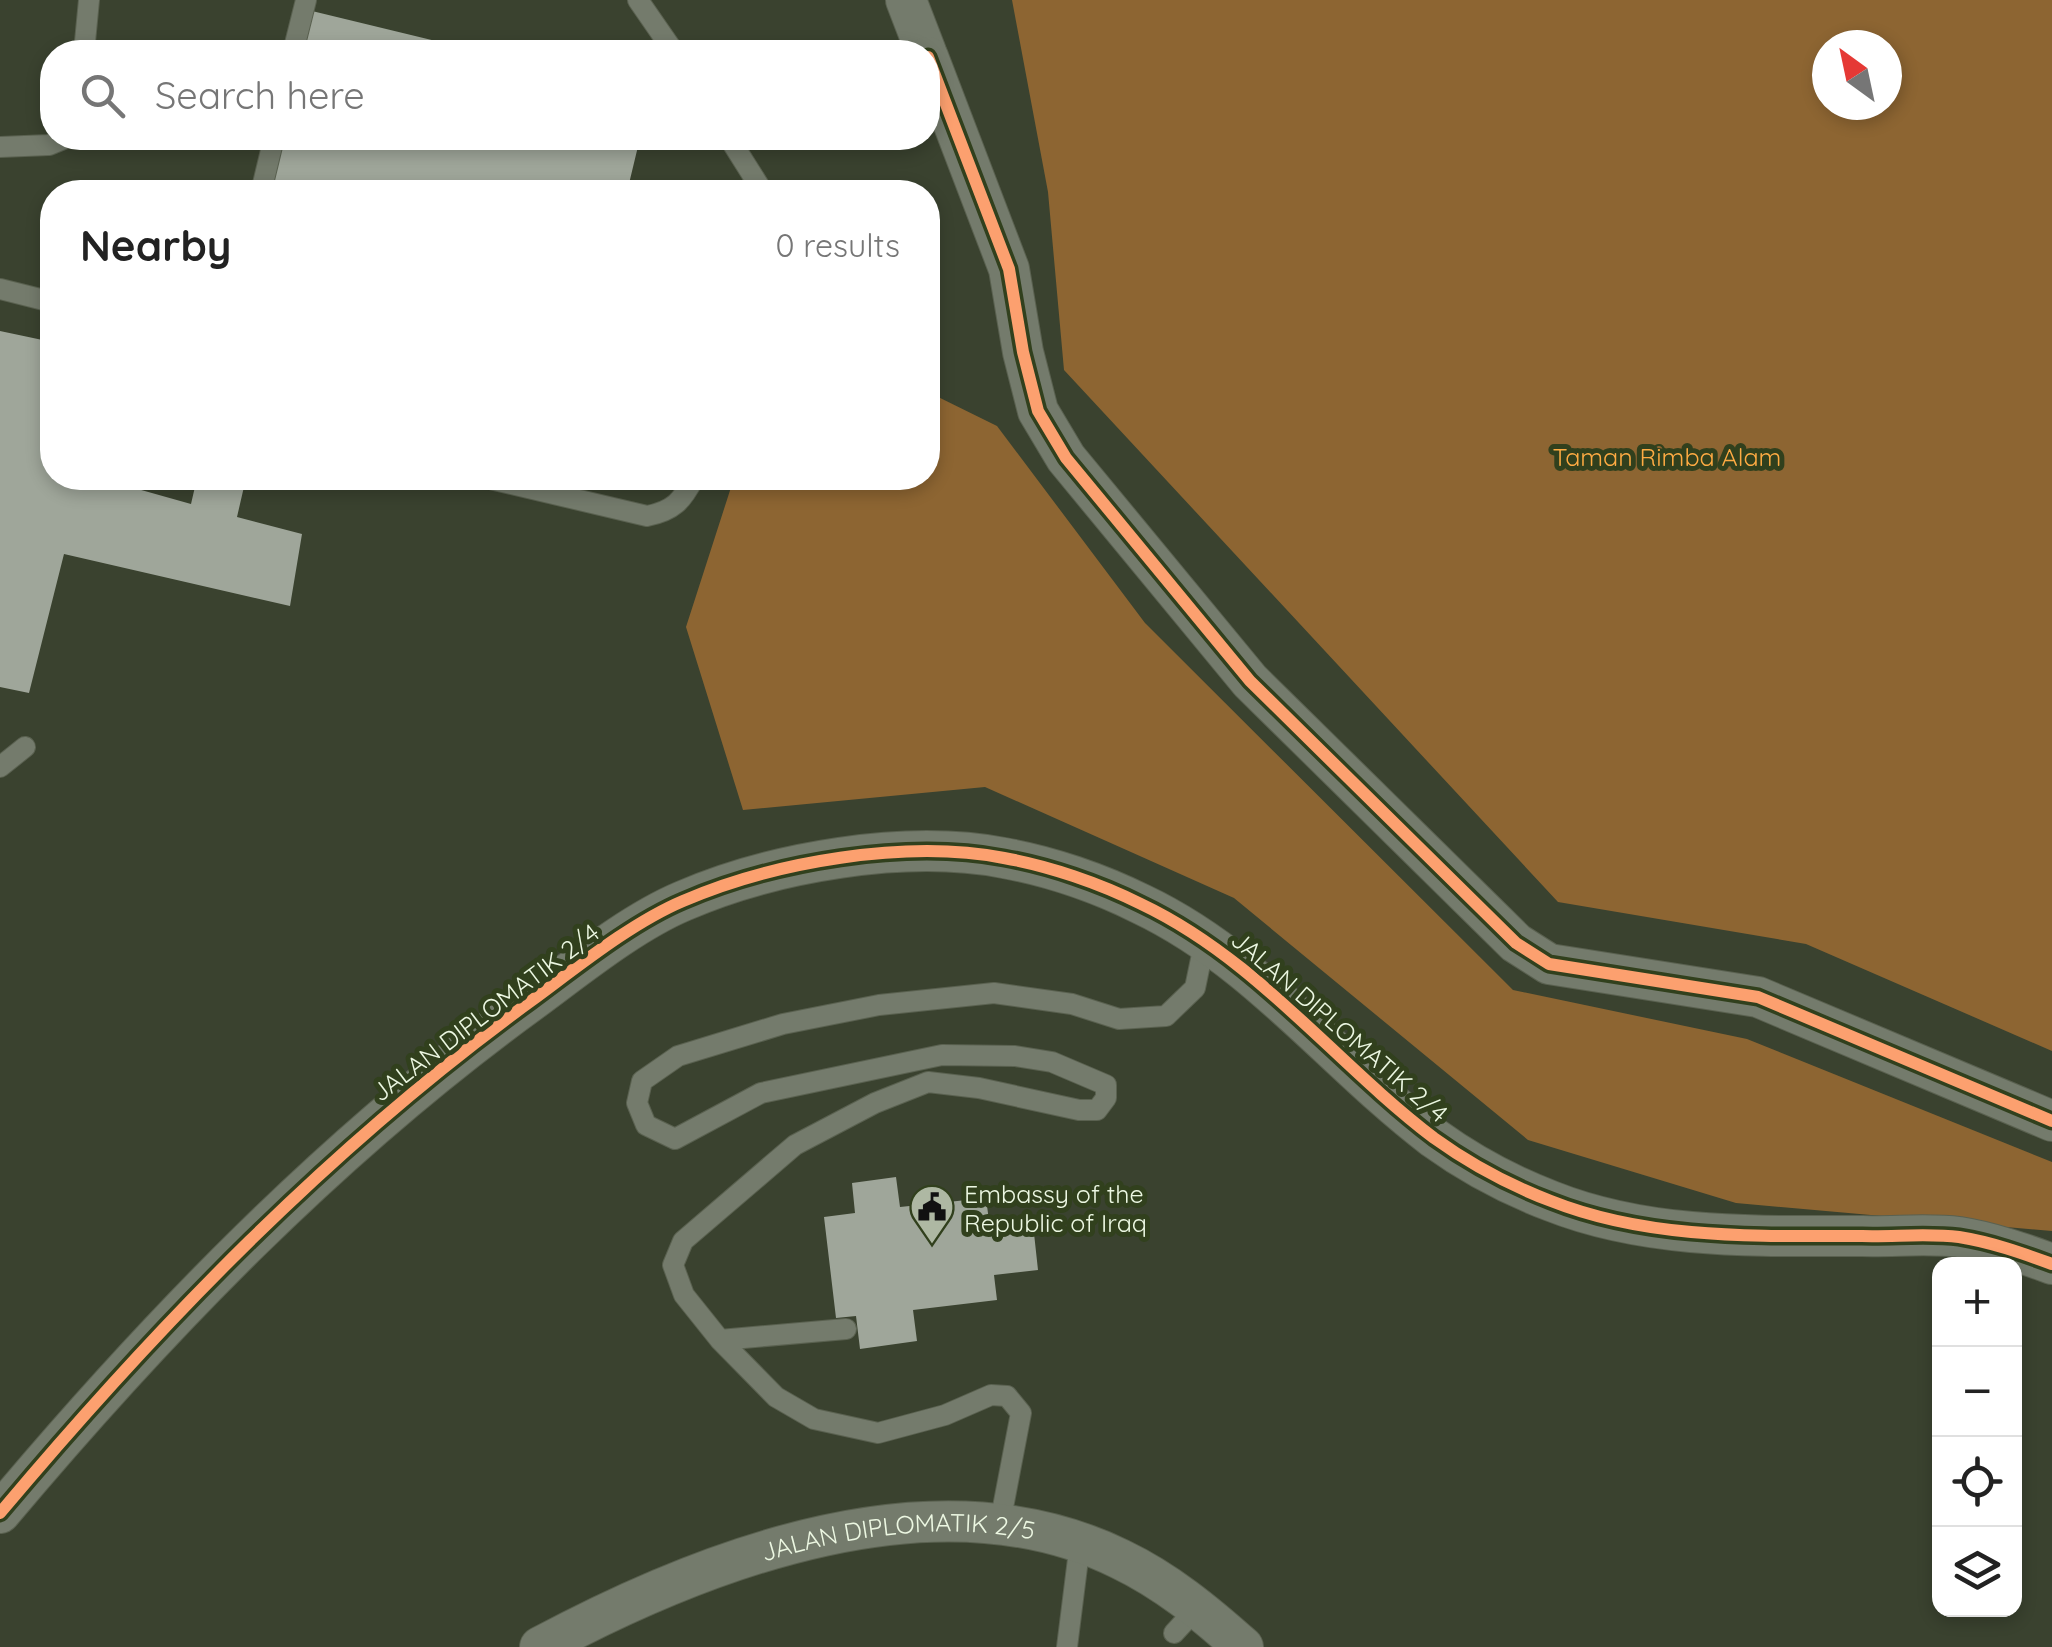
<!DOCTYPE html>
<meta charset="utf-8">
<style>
body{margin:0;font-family:Quicksand,sans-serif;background:#f6f6f6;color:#222}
.controls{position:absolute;right:30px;bottom:30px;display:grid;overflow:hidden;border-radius:20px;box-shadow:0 5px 15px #0003}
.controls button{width:90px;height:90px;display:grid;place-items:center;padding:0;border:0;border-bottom:2px solid #e0e0e0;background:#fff;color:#222;font:50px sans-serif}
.compass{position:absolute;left:1812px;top:30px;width:90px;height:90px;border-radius:50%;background:#fff;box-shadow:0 5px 15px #0003;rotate:327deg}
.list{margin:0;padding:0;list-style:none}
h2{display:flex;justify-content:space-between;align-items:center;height:130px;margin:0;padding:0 40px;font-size:42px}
h2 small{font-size:32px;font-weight:400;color:#767676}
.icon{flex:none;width:55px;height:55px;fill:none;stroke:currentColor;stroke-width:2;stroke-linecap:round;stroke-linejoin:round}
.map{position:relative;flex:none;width:2052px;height:1647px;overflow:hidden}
.search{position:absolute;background:#fff;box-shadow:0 5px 15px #0003;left:40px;top:40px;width:900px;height:110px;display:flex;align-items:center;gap:25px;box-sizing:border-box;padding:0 35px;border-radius:40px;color:#767676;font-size:38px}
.panel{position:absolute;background:#fff;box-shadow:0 5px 15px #0003;left:40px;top:180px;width:900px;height:310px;border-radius:40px}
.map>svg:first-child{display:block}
.forest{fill:#8d6532;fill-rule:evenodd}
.building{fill:#9fa69a}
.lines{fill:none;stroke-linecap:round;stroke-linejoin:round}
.lane-casing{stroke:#5a6150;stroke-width:22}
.street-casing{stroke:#5a6150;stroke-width:42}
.lane{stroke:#747b6c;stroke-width:20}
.street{stroke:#747b6c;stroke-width:40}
.cycleway-casing{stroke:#31401d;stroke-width:19}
.cycleway{stroke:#fca06f;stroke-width:12}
.labels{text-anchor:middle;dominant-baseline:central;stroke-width:10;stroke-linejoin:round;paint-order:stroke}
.park-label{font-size:25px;fill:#feab43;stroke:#31401d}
.street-label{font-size:25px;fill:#ecf7e2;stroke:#31401d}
.poi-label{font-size:25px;fill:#ecf7e2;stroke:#31401d;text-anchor:start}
</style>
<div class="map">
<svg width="2052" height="1647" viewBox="0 0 2052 1647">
<rect width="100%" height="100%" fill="#3a422f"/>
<path class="forest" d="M1012,0H2052V1051L1806,944L1558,902L1064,370L1048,192ZM1827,45H1887V105H1827Z
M928,392L997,426L1145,623L1513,990L1747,1039L2052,1162V1231L1736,1203L1528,1140L1234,898L985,787L743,810L686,627L734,478H928Z"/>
<path class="building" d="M312,11L477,51V52H302Z
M281,138H640L627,192H267Z
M0,331L52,342V478H129L127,486L191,504L197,478H246L237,517L302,534L290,606L64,554L29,693L0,687Z
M896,1177L900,1207L986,1198L989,1221L1032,1215L1038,1270L994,1275L997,1300L913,1310L917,1341L860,1349L856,1316L836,1318L824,1217L855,1213L852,1183Z"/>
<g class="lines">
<defs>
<path id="lane" d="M638,0L674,52
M84,52L89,0
M293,52L306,0
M729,138L763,192
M0,147L49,145L66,138
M261,192L274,138
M0,289L52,302
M486,478L647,516C673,511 682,501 694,478
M0,767L25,747
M846,1329L720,1340L684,1295L673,1265L683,1241L795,1145L875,1103L928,1082L979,1088L1079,1110H1097L1106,1098V1085L1052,1062L1015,1056L942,1055L761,1093L675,1139L646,1125L637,1103L642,1081L678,1056L783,1024L879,1005L994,993L1072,1004L1119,1019L1166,1016L1195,988L1205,940
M720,1340L776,1397L814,1419L878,1433L945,1415L991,1395L1007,1396L1021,1413L1000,1523
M1174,1633L1198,1607
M1067,1647L1080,1543"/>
<g id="street">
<path d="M906,0L926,52"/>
<path d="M928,57L1009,269L1023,352L1038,411L1066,458L1250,681L1516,943L1549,964L1758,997L2052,1121"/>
<path d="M0,1513C158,1325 331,1146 531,1001C576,968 631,923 683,901C773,862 906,839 1004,858C1049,866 1099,883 1141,904C1257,959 1334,1062 1434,1138C1470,1164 1509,1185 1551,1201C1649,1240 1759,1236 1862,1236C1894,1237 1928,1233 1959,1237C1991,1242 2022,1253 2052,1264"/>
<path id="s1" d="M540,1647C706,1558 937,1469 1120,1559C1166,1581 1205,1613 1243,1647"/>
</g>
</defs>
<use href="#lane" class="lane-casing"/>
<use href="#street" class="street-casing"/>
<use href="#lane" class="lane"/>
<use href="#street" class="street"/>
<defs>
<path id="cycleway" d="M928,57L1009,269L1023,352L1038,411L1066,458L1250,681L1516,943L1549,964L1758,997L2052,1121
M0,1513C158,1325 331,1146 531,1001C576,968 631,923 683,901C773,862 906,839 1004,858C1049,866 1099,883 1141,904C1257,959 1334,1062 1434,1138C1470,1164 1509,1185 1551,1201C1649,1240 1759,1236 1862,1236C1894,1237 1928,1233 1959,1237C1991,1242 2022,1253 2052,1264"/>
</defs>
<use href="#cycleway" class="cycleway-casing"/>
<use href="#cycleway" class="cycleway"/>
</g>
<defs>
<symbol id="civic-pin" viewBox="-11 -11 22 30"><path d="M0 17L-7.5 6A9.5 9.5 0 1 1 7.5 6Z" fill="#aeb8a3" stroke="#31401d"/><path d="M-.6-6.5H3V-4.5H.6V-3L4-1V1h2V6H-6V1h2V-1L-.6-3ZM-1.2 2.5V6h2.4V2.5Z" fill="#111"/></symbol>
</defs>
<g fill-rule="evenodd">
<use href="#civic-pin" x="907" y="1182" width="50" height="68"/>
</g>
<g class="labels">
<g class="park-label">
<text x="1667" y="456">Taman Rimba Alam</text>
</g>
<g class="street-label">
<text transform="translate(485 1012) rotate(-37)">JALAN DIPLOMATIK 2/4</text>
<text transform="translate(1340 1026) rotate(41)">JALAN DIPLOMATIK 2/4</text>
<text stroke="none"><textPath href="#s1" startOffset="380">JALAN DIPLOMATIK 2/5</textPath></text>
</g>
<g class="poi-label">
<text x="964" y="1193">Embassy of the<tspan x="964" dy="29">Republic of Iraq</tspan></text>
</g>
</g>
</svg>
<div class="controls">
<button>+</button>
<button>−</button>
<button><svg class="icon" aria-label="locate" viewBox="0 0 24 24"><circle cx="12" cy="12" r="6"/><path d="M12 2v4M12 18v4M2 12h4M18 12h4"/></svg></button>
<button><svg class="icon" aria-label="layers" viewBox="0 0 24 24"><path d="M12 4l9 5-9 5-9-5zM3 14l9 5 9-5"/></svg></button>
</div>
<svg class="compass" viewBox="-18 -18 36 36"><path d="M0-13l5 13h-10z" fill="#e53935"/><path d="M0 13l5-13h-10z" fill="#767676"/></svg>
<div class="search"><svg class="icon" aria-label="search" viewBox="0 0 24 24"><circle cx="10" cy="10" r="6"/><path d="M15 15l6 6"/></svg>Search here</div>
<section class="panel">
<h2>Nearby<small>0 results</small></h2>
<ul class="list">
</ul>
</section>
</div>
